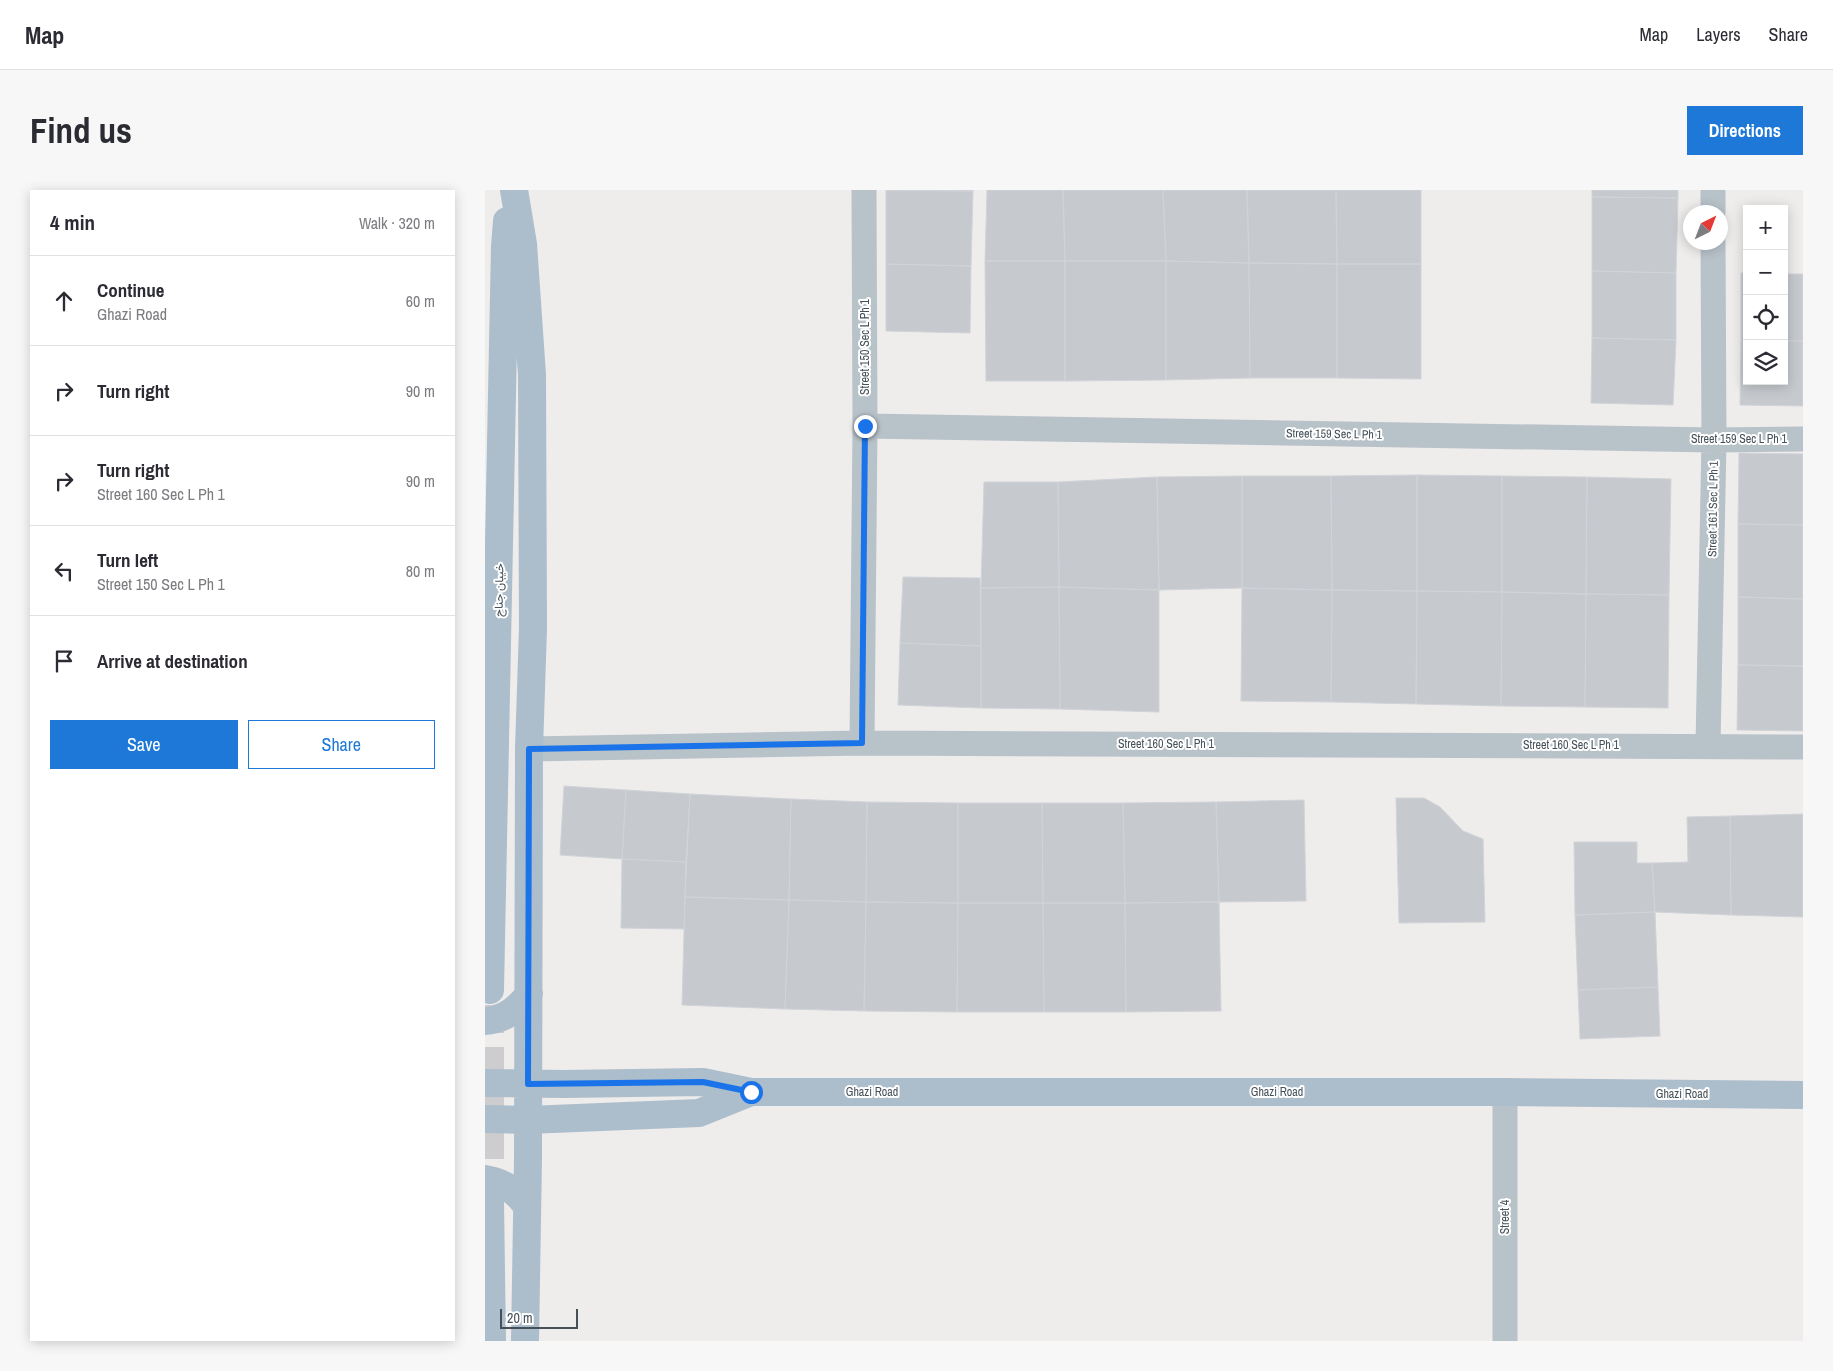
<!DOCTYPE html>
<meta charset="utf-8">
<style>
body{margin:0;font-family:"Archivo Narrow",Vazirmatn,sans-serif;background:#f7f7f7;color:#2b2b33}
.controls{position:absolute;right:15px;top:15px;display:grid;overflow:hidden;border-radius:0px;box-shadow:0 2px 12px #0003}
.controls button{width:45px;height:45px;display:grid;place-items:center;padding:0;border:0;border-bottom:1px solid #e1e1e2;background:#fff;color:#2b2b33;font:25px sans-serif}
.compass{position:absolute;left:1198px;top:15px;width:45px;height:45px;border-radius:50%;background:#fff;box-shadow:0 2px 12px #0003;rotate:42deg}
.scale{position:absolute;left:15px;bottom:12px;width:78px;box-sizing:border-box;padding-left:5px;border:2px solid #455159;border-top:0;font-size:14px;line-height:18px;white-space:nowrap;color:#455159;-webkit-text-stroke:4px #fff;paint-order:stroke}
.stop{position:absolute;width:15px;height:15px;margin:-11px;border:4px solid #1a73e8;border-radius:50%;background:#fff}
.stop.end{background:#1a73e8;border-color:#fff;box-shadow:0 1px 5px #0008}
.list{margin:0;padding:0;list-style:none}
h2{display:flex;justify-content:space-between;align-items:center;height:65px;margin:0;padding:0 20px;font-size:21px}
h2 small{font-size:16px;font-weight:400;color:#7c7c81}
.list li{display:grid;grid-template-columns:32px 1fr auto;gap:15px;align-items:center;box-sizing:border-box;height:90px;padding:0 20px;border-top:1px solid #e1e1e2}
.list b{display:block;font-size:19px;white-space:nowrap}
.list p{margin:0;font-size:16px;white-space:nowrap;color:#7c7c81}
.list em{font-size:16px;font-style:normal;color:#7c7c81}
.actions{display:flex;gap:10px;padding:15px 20px}
.actions a{flex:1;padding:11px 0;border:1px solid #1e78d7;border-radius:0px;text-align:center;font-size:18px;color:#1e78d7}
.actions .main{background:#1e78d7;color:#fff}
.icon{flex:none;width:28px;height:28px;fill:none;stroke:currentColor;stroke-width:2;stroke-linecap:round;stroke-linejoin:round}
.map{position:relative;flex:none;width:1318px;height:1151px;overflow:hidden;border-radius:0px}
header{display:flex;align-items:center;gap:30px;box-sizing:border-box;height:70px;padding:0 25px;background:#fff;border-bottom:1px solid #e1e1e2}
header strong{font-size:24px}
nav{display:flex;gap:28px;margin-inline-start:auto;font-size:18px}
.intro{display:flex;align-items:center;justify-content:space-between;box-sizing:border-box;height:120px;padding:0 30px}
h1{margin:0;font-size:35px}
.button{padding:12px 22px;border-radius:0px;background:#1e78d7;color:#fff;font-size:18px;font-weight:700}
main{display:flex;gap:30px;padding:0 30px}
aside{flex:1;background:#fff;border-radius:0px;box-shadow:0 2px 12px #0003}
.map>svg:first-child{display:block}
.building{fill:#c6cacf;stroke:#d0d3d8}
.lines{fill:none;stroke-linecap:round;stroke-linejoin:round}
.major-tunnel{stroke:#cdcdcf;stroke-width:28;stroke-dasharray:28 14;stroke-linecap:butt}
.minor{stroke:#b8c2c9;stroke-width:25}
.major{stroke:#acbdcb;stroke-width:28}
.route{stroke:#1a73e8;stroke-width:6}
.labels{text-anchor:middle;dominant-baseline:central;stroke-width:4;stroke-linejoin:round;paint-order:stroke}
.street-label{font-size:12px;fill:#455159;stroke:#fff}
</style>
<header>
<strong>Map</strong>
<nav><a>Map</a><a>Layers</a><a>Share</a></nav>
</header>
<div class="intro"><h1>Find us</h1><a class="button">Directions</a></div>
<main>
<aside>
<h2>4 min<small>Walk · 320 m</small></h2>
<ul class="list">
<li><svg class="icon" aria-label="ahead" viewBox="0 0 24 24"><path d="M12 20V5M6 11l6-6 6 6"/></svg><div><b>Continue</b><p>Ghazi Road</p></div><em>60 m</em></li>
<li><svg class="icon" aria-label="right" viewBox="0 0 24 24"><path d="M7 20v-9h11M14 6l5 5-5 5"/></svg><div><b>Turn right</b></div><em>90 m</em></li>
<li><svg class="icon" aria-label="right" viewBox="0 0 24 24"><path d="M7 20v-9h11M14 6l5 5-5 5"/></svg><div><b>Turn right</b><p>Street 160 Sec L Ph 1</p></div><em>90 m</em></li>
<li><svg class="icon" aria-label="left" viewBox="0 0 24 24"><path d="M17 20v-9H6M10 6l-5 5 5 5"/></svg><div><b>Turn left</b><p>Street 150 Sec L Ph 1</p></div><em>80 m</em></li>
<li><svg class="icon" aria-label="arrive" viewBox="0 0 24 24"><path d="M6 21V4h12l-3 4 3 4H6"/></svg><div><b>Arrive at destination</b></div></li>
</ul>
<div class="actions"><a class="main">Save</a><a>Share</a></div>
</aside>
<div class="map">
<svg width="1318" height="1151" viewBox="0 0 1318 1151">
<rect width="100%" height="100%" fill="#efecec"/>
<path class="building" d="M401,0H488V1Z
M401,0L488,1L486,76L401,74Z
M502,0H578L580,71H500Z
M578,0H678L681,71H580Z
M678,0H762L764,73L681,71Z
M762,0H851L852,74L764,73Z
M851,0H936V74H852Z
M1107,0H1193V8L1107,7Z
M1107,7L1193,8L1191,83L1107,81Z
M500,71H580V191H501Z
M580,71H681V190L580,191Z
M681,71L764,73L765,188L681,190Z
M764,73L852,74V188H765Z
M401,74L486,76L485,143L401,141Z
M852,74H936V189L852,188Z
M1107,81L1191,83V150L1107,148Z
M1256,83H1262V150H1256Z
M1299,84H1318V151H1299Z
M1107,148L1191,150L1188,215L1106,213Z
M1256,150H1262V191H1299V151H1318V216L1255,215Z
M1254,263L1318,264V335L1253,334Z
M932,285V401L847,400L846,286Z
M932,285L1017,286V402L932,401Z
M757,286V398L674,400L672,287Z
M757,286H846L847,400L757,398Z
M1017,286L1102,287L1101,404L1017,402Z
M672,287L674,400L574,397L573,292Z
M1102,287L1186,289L1184,405L1101,404Z
M499,292H573L574,397L496,398Z
M1253,334L1318,335V409L1253,407Z
M418,387L495,388L496,456L415,453Z
M574,397L575,519L496,518V398Z
M574,397L674,400V522L575,519Z
M757,398L847,400L846,512L756,511Z
M847,400L932,401L931,514L846,512Z
M932,401L1017,402L1016,516L931,514Z
M1017,402L1101,404L1100,517L1016,516Z
M1101,404L1184,405L1183,518L1100,517Z
M1253,407L1318,409V476L1253,475Z
M415,453L496,456V518L413,515Z
M1253,475L1318,476V541L1252,540Z
M79,596L141,600L137,669L75,665Z
M141,600L205,604L201,672L137,669Z
M205,604L306,609L304,710L200,707Z
M911,608H939L955,617L978,641L998,649L1000,732L914,733Z
M306,609L382,612L381,712L304,710Z
M819,610L821,711L734,712L731,612Z
M382,612L473,613V713L381,712Z
M731,612L734,712L640,713L638,613Z
M473,613H557L558,713H473Z
M557,613H638L640,713H558Z
M1318,624V727L1246,725L1245,626Z
M1245,626L1246,725L1170,722L1167,673L1203,672L1202,627Z
M1089,652H1152V673H1167L1170,722L1090,725Z
M137,669L201,672L199,739L136,738Z
M200,707L304,710L300,819L197,815Z
M304,710L381,712L379,821L300,819Z
M381,712L473,713L472,822L379,821Z
M734,712L736,821L641,822L640,713Z
M473,713H558L559,822H472Z
M558,713H640L641,822H559Z
M1170,722L1173,797L1093,800L1090,725Z
M1173,797L1175,846L1095,849L1093,800Z"/>
<g class="lines">
<path class="major-tunnel" d="M5,1011V800"/>
<path class="minor" d="M1228,0V22
M380,236L1229,250L1318,249
M377,553L380,236L379,0
M1223,555L1229,250L1228,52
M44,559L377,553L1318,557
M1020,902V1151"/>
<path class="major" d="M29,0L38,54L47,185L48,438L44,559L43,968L40,1151
M5,800L20,56L22,31
M0,831C19,830 33,819 44,804
M0,893L78,894L218,892L266,902H1020L1318,905
M0,929L43,930L214,923L266,902
M0,989C19,992 31,1001 42,1016
M5,1011L7,1151"/>
</g>
<g class="lines">
<path class="route" d="M266,902L218,892L43,894L44,559L377,553L380,236"/>
</g>
<g class="labels">
<g class="street-label">
<text transform="translate(380 157) rotate(-90)">Street 150 Sec L Ph 1</text>
<text transform="translate(849 244) rotate(1)">Street 159 Sec L Ph 1</text>
<text x="1254" y="249">Street 159 Sec L Ph 1</text>
<text transform="translate(1228 319) rotate(-89)">Street 161 Sec L Ph 1</text>
<text transform="translate(14 400) rotate(-89)">خیبان جناح</text>
<text x="681" y="554">Street 160 Sec L Ph 1</text>
<text x="1086" y="555">Street 160 Sec L Ph 1</text>
<text x="387" y="902">Ghazi Road</text>
<text x="792" y="902">Ghazi Road</text>
<text x="1197" y="904">Ghazi Road</text>
<text transform="translate(1020 1027) rotate(-90)">Street 4</text>
</g>
</g>
</svg>
<div class="controls">
<button>+</button>
<button>−</button>
<button><svg class="icon" aria-label="locate" viewBox="0 0 24 24"><circle cx="12" cy="12" r="6"/><path d="M12 2v4M12 18v4M2 12h4M18 12h4"/></svg></button>
<button><svg class="icon" aria-label="layers" viewBox="0 0 24 24"><path d="M12 4l9 5-9 5-9-5zM3 14l9 5 9-5"/></svg></button>
</div>
<svg class="compass" viewBox="-18 -18 36 36"><path d="M0-13l5 13h-10z" fill="#e53935"/><path d="M0 13l5-13h-10z" fill="#7c7c81"/></svg>
<div class="scale">20 m</div>
<div class="stop" style="left:266px;top:902px"></div>
<div class="stop end" style="left:380px;top:236px"></div>
</div>
</main>
